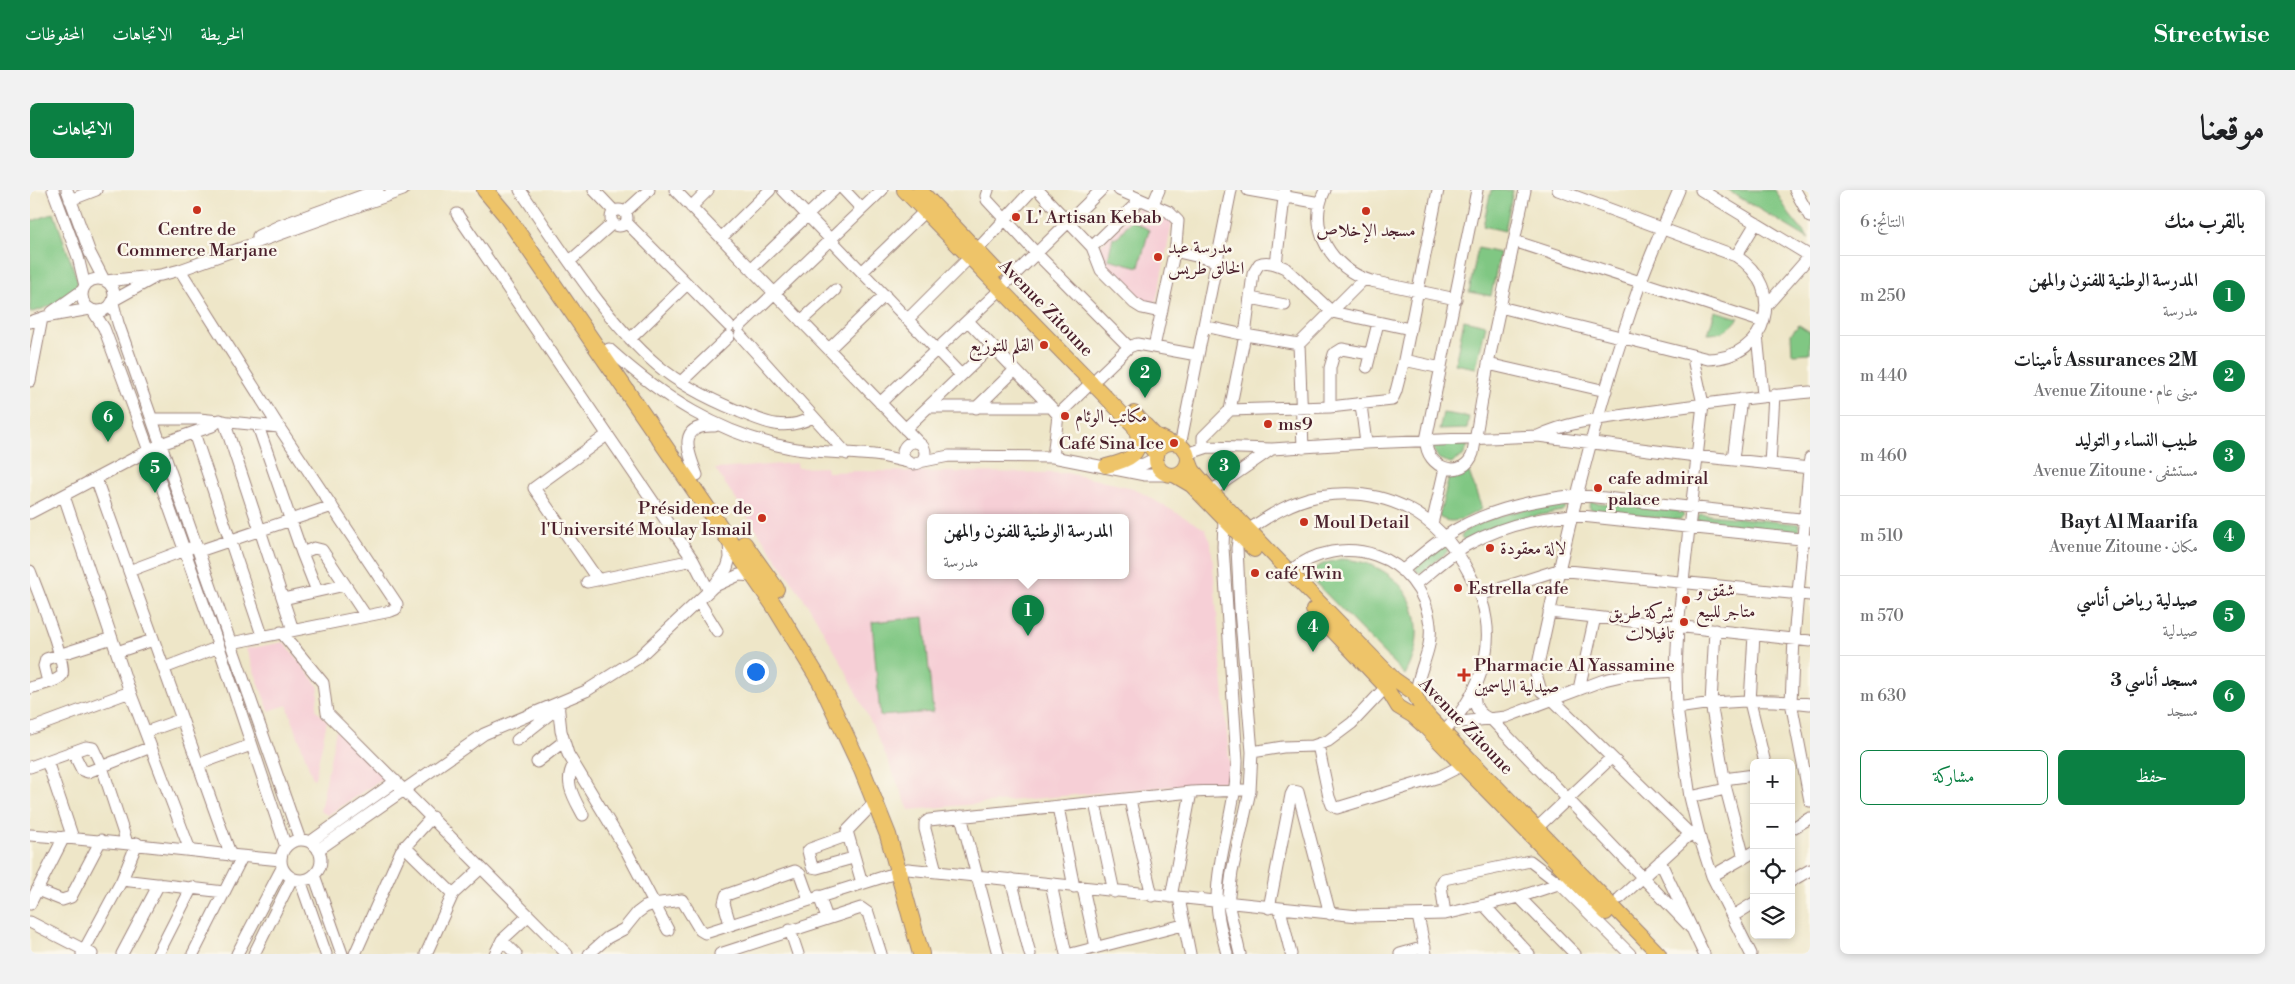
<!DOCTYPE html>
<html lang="ar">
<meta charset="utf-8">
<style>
body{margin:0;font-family:"Libre Bodoni",Amiri,serif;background:#f2f2f2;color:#202124;direction:rtl}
.controls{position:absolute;right:15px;bottom:15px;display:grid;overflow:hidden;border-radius:8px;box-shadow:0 2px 8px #0003}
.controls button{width:45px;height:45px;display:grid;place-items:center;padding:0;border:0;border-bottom:1px solid #e0e0e0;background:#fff;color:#202124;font:25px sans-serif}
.you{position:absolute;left:725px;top:481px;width:18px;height:18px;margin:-12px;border:4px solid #fff;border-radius:50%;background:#1a73e8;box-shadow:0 0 0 8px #1a73e833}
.badge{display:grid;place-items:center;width:32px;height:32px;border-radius:50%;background:#0b8043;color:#fff;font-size:16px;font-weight:700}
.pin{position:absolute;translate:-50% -41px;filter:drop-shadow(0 1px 2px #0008)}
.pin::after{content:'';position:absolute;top:26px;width:18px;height:15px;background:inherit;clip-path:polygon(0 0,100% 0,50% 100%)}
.popup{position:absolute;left:897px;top:324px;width:202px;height:65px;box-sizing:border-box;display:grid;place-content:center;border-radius:8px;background:#fff;filter:drop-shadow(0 1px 4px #0005);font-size:16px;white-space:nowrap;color:#757577}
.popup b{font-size:19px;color:#202124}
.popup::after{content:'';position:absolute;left:50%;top:100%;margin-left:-10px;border:10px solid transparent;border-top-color:#fff}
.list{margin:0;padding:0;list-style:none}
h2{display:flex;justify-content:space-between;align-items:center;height:65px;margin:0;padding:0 20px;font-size:21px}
h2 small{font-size:16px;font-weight:400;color:#757577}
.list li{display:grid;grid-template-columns:32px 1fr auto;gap:15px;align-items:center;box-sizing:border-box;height:80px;padding:0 20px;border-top:1px solid #e0e0e0}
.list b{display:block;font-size:19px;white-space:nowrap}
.list p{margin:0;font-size:16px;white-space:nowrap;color:#757577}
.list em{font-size:16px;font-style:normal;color:#757577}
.actions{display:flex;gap:10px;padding:15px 20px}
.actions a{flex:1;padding:11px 0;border:1px solid #0b8043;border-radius:8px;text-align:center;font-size:18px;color:#0b8043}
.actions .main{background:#0b8043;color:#fff}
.icon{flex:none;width:28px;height:28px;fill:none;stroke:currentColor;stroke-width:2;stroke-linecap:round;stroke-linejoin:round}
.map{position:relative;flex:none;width:1780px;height:764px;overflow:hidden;direction:ltr;border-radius:8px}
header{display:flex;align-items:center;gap:30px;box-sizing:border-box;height:70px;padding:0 25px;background:#0b8043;color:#fff}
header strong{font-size:24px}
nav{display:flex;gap:28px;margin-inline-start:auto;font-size:18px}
.intro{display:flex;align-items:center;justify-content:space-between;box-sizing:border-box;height:120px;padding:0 30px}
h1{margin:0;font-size:35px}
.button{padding:12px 22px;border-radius:8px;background:#0b8043;color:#fff;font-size:18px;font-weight:700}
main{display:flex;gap:30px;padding:0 30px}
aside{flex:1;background:#fff;border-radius:8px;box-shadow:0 2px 8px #0003}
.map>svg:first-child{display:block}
.built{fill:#f6cfd6;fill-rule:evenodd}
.green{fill:#80c783;stroke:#657357}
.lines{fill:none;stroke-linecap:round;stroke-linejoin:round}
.minor-casing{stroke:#9c827a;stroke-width:13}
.major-casing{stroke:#9c827a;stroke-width:16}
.highway-casing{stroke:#9c827a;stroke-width:18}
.minor{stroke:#fff;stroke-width:11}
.major{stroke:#eec469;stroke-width:14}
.highway{stroke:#eec469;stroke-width:16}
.poi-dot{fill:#c8321e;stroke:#fbf7ec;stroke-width:2}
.labels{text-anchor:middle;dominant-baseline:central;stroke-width:5;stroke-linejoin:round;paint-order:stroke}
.poi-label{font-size:18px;fill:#4a1f2b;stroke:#fbf7ec;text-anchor:start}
.street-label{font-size:18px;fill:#4a1f2b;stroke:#fbf7ec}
</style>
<header>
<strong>Streetwise</strong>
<nav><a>الخريطة</a><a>الاتجاهات</a><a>المحفوظات</a></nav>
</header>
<div class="intro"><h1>موقعنا</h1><a class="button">الاتجاهات</a></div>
<main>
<aside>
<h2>بالقرب منك<small>النتائج: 6</small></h2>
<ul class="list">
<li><span class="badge">1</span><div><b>المدرسة الوطنية للفنون والمهن</b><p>مدرسة</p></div><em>250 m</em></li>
<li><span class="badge">2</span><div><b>Assurances 2M تأمينات</b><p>مبنى عام · Avenue Zitoune</p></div><em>440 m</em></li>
<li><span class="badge">3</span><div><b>طبيب النساء و التوليد</b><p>مستشفى · Avenue Zitoune</p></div><em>460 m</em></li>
<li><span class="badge">4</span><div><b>Bayt Al Maarifa</b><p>مكان · Avenue Zitoune</p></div><em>510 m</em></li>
<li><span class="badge">5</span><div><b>صيدلية رياض أناسي</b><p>صيدلية</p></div><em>570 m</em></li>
<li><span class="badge">6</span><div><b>مسجد أناسي 3</b><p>مسجد</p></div><em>630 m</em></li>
</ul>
<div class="actions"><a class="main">حفظ</a><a>مشاركة</a></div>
</aside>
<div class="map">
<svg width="1780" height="764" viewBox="0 0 1780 764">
<rect width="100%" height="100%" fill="#fbf7ec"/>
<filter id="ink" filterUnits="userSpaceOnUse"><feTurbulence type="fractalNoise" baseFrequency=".02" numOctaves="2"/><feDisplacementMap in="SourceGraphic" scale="10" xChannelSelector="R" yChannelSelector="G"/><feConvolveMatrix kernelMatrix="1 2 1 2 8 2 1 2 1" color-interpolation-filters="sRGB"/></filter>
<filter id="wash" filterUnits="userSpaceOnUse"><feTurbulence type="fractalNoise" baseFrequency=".0096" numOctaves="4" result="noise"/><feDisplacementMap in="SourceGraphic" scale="20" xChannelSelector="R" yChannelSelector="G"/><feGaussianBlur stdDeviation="1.12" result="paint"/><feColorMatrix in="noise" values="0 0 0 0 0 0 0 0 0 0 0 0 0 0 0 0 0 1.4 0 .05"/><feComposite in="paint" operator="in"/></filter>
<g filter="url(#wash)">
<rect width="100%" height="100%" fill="#eee6c8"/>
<path class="built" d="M1112,14L1143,29L1125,117L1113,113L1068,68L1071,54Z
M767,273L768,278L796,277L797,282L829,281L1037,283L1103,298L1175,339L1181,352L1201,591L879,620L845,541L815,479L780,418L685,279ZM900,327H1096V385H900Z
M254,452L289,497L286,520L297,531L285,588L283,589L257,515L239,521L216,459Z
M306,540L355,587L298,625L290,621Z"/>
<path class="green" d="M1461,0H1483L1475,41L1453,36Z
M1697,0H1745L1759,24L1779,49Z
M24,23L48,92C42,111 17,117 0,123V32Z
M1101,30L1119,40L1109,77L1078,69L1083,47L1087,48Z
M1448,58L1470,63L1461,106L1439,102Z
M1685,121L1709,128C1700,139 1692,144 1678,144Z
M1434,130L1456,135L1446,178L1425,174Z
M1769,135L1780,142V163L1764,164L1762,162L1761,144Z
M1413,223L1439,227L1437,239L1409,240Z
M1438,255L1433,266L1421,273L1409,269L1401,256Z
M1439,282L1452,319C1437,326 1424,337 1409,327L1419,287Z
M1533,312L1535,318L1532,321L1485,330L1435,351L1431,347C1437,329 1514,315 1533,312Z
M1561,312L1651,321L1654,326L1650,330L1563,321L1559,317Z
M1670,324L1769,334L1768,342L1671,332L1667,329Z
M1415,356L1418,361L1392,383L1386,382L1387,375L1411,357Z
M1311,369C1375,372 1406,430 1375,485L1276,383L1295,373Z
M894,427L903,522L850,526L842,432Z"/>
</g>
<g filter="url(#ink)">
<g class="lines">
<defs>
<path id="minor" d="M23,0L48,67L55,96
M37,0L60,63L74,90
M490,0C530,57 573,128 626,174C649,194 679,209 708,221C736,233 755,242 783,227
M564,0L584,21
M645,0L890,254
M753,0L931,185
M814,0L832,19
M958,0L956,6L957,10L1007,64L1099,157L1107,154L1167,165
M1008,0L1062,57L1071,80L1104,113L1112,118L1130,122
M1089,0L1139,22L1148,31L1146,54L1124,157
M1218,0L1290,13
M1295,0C1276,39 1302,79 1341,91L1426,109
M1447,0L1396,250C1395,279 1434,291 1443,263L1458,174L1495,0
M1649,0C1636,31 1621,62 1610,94C1565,221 1534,353 1506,484L1511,501L1524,511L1660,644L1671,652
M1671,0L1780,66
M1765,0L1780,27
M40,10L66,0
M1123,14L1129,0
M661,17L678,0
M581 28a8 8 0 1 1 16 0a8 8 0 1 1-16 0Z
M595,22L619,0
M427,24L663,370L679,401
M596,32L699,136
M228,46L249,36L348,0
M691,48L740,0
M1484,51L1733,132
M1062,57L1110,10
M947,60L1002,0
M1144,61L1187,71
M1706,66L1726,33
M540,71L583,33
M1246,74L1255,0
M721,79L804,0
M150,80L249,237L367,414L366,419L361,421L201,453
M832,82L894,22
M52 105a16 16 0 1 1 32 0a16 16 0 1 1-32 0Z
M76,91L131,85L150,80L373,0
M977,92L1071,0
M1221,108L1255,115
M84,110L122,89
M83,113L88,133L270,650
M1737,115L1780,66
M1470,117L1678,169C1739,168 1757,98 1706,66L1528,0
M63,121L74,138L108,230L189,457L256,657
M22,122L53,100
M878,129L940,67
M771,131L805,100
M938,131L1021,217
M0,132L15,127L60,119
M1174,136L1215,145L1269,154
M709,137L852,0
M710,145L817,264
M1727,145L1733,205
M600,149L657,94
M579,159C632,207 690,245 761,258C788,263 817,262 844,265C856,266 867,270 878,272
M799,159L855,105
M1374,170L1411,178
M1664,173L1673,214L1648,436L1646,481L1647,518L1660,607L1671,652L1682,686L1721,764
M1458,174L1576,201
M1337,177L1348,133
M1068,187L1099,157
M0,191L12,128
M652,191L699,146
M850,213L971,99
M1331,215L1336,253
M898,217H1021L1028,225
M1300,217V178L1304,164L1312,159L1340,164
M946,218L985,180
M1200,220L1300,217L1362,210L1366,201L1374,170L1408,0
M123,229H169L249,237
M194,231L263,440
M228,236L272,363L287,401
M875,239L962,156
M164,243L232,445
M1508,246C1539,231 1575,228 1609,223C1666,215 1722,207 1780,202
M873 263a11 11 0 1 1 22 0a11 11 0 1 1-22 0Z
M1150,256L1201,0
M1173,258V247L1200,220L1215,145L1223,84L1229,74C1237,70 1247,74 1255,78L1302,122L1380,139
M1273,258L1269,154L1334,89
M1157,264L1178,257L1242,259L1336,253L1508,246L1666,266L1780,278
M1023,267L1028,225L1062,192
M1780,268L1764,449L1761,512L1780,611
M1703,269L1711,209
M889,272L919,266L1023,267L1115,285H1140
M1740,274L1744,205
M1092,277L1114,274L1126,268
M667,285C658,262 646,234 685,236
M66,289L201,666
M1181,301L1242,259
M34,306L100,502L160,660
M0,323L131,254L182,236L190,230
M1194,330L1193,357L1207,571C1206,619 1187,664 1187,711C1187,729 1193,747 1197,764
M1402,334L1415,278
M1218,340C1240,325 1262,311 1289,306C1355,295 1409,324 1439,383C1447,397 1454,413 1456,429C1463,471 1442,513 1414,542
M1209,345L1207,358L1210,419L1222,562L1220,601L1202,682L1198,713L1210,764
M169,361L302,316
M272,363L284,358L292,360L336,426
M0,381C5,394 38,476 32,485C27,492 9,495 0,498
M99,381L160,358
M1372,381C1389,367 1407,350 1427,339C1464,318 1505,310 1547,305L1780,330
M1259,382C1311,339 1392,363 1400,435C1403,461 1387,481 1386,505
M568,390L504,298L577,245
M557,392L663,370
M687,395L709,385L723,386
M1385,395C1402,382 1419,365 1437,355C1469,337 1506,328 1542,325L1780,350
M1450,405L1528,380L1780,405
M253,409L315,395
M669,412L687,441
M1519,422L1780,451
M1685,440L1681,513L1696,599L1714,668
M251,442L293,493L297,523L537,764
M1724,445L1720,512L1735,573
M87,462L123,450
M134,478L189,457
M18,492L14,476L16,469L82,448
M1549,499L1565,427
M1445,503C1443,517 1449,525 1462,530L1662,739
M528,513L531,541L538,564L596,660L638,740
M1647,518C1691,511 1736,508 1780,514
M1422,533L1476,527L1574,490L1600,484L1646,481
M0,539L100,502
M116,542L152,529
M487,550L529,517
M1288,555L1299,607L1302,615L1307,618L1409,587L1433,575
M43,562L52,580L58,582L121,557
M1222,562L1253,557L1283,556L1298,551L1322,533L1356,497
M17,571L43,648
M507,572L533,552
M169,574L221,555
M544,574C533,592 544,608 553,625
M0,577L56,557L63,558L72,577L97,653
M1694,589L1724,585
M1660,607L1696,599
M1100,610L1122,706
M1065,613L1084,702
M1028,617L1044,697
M931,626L968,764
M1508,637L1581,568
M1761,639L1780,628
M0,645C84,651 167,662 250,670
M816,646L780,659L778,661L782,677L787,678L823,668
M251 670a20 20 0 1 1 40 0a20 20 0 1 1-40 0Z
M280,652L366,591
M374,656L423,704
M288,660L454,544L556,501L608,468L683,397L697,378L700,368L699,352
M1630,671L1674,764
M878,679L1328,726L1415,724L1489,707L1543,689
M906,681L895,639V633L899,630L1161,602L1213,600
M284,685L312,764
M1682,686L1724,662
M981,689L1000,764
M92,690L194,702
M270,690L296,764
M1761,691L1780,680
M832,693L817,641L845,612
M1021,694L1036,764
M1053,698L1066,757
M7,700L32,710L41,707L71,650
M789,706L797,728
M1141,707L1161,602
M1489,707L1545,764
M1149,708L1160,764
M1590,708L1660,644
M0,714L34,647
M1455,716L1499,764
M1239,718L1261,605L1263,601L1268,602L1300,724
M1250,719L1261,764
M1415,724L1411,695L1414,689L1500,671L1530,694L1600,764
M1388,726L1396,764
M1703,726L1724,713
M0,732L62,764
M700,734L694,713L696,705L765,681L770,684L779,709
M760,740L768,764
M472,750L486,764
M52,764L92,690L107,653
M92,764L129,694
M128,764L162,697
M163,764L212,667
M207,764L252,678
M224,764L262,688
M325,764L371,661L402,627
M396,764L423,704L450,679
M465,764L472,750L498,726
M559,764L577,748L594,739L607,723L615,717L624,714L652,710L670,740L675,743L869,682
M690,764L831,718L838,723L851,764
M1041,764L1153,735
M1370,764L1395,757"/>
<path id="major" d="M874,0L1104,236L1127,266
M890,0L967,81
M1104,223L1125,245L1141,253
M1126 269a16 16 0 1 1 32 0a16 16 0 1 1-32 0Z
M1158,267L1163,280L1181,301L1364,489L1384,503L1391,517L1400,528L1629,764
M1076,276C1097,271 1116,265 1105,239
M1144,285L1161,295L1224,360
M1283,420L1356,497L1368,517L1383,526L1396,538L1576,723"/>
<path id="highway" d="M455,0L475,24L745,417L790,491L832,580L858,645L891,764
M714,354L746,399"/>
</defs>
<use href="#minor" class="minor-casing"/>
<use href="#major" class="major-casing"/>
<use href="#highway" class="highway-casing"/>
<use href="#minor" class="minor"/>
<use href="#major" class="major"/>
<use href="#highway" class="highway"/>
</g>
</g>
<g class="poi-dot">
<circle cx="167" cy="20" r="5"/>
<circle cx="1336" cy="21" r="5"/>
<circle cx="986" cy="27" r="5"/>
<circle cx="1128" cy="67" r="5"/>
<circle cx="1014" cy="155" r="5"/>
<circle cx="1035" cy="226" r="5"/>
<circle cx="1238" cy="234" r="5"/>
<circle cx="1144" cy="253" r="5"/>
<circle cx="1568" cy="298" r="5"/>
<circle cx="732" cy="328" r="5"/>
<circle cx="1274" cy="332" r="5"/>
<circle cx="1460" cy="358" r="5"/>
<circle cx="1225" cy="383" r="5"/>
<circle cx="1428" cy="398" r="5"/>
<circle cx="1656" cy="410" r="5"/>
<circle cx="1654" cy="432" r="5"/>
<path d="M1431.5 477.5h5v5h5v5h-5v5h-5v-5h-5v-5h5z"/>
</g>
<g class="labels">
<g class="poi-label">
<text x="996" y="27">L' Artisan Kebab</text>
<text x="167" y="39" text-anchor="middle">Centre de<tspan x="167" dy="21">Commerce Marjane</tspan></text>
<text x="1336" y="40" text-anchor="middle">مسجد الإخلاص</text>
<text x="1138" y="57">مدرسة عبد<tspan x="1138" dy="21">الخالق طريس</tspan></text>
<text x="1004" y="155" text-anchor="end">القلم للتوزيع</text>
<text x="1045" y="226">مكاتب الوئام</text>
<text x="1248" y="234">ms9</text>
<text x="1134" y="253" text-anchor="end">Café Sina Ice</text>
<text x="1578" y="288">cafe admiral<tspan x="1578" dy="21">palace</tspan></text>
<text x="722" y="318" text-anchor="end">Présidence de<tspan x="722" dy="21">l'Université Moulay Ismail</tspan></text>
<text x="1284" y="332">Moul Detail</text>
<text x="1470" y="358">لالة معقودة</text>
<text x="1235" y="383">café Twin</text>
<text x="1438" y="398">Estrella cafe</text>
<text x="1666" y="400">شقق و<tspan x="1666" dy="21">متاجر للبيع</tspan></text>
<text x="1644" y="422" text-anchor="end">شركة طريق<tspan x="1644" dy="21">تافيلالت</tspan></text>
<text x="1444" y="475">Pharmacie Al Yassamine<tspan x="1444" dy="21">صيدلية الياسمين</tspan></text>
</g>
<g class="street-label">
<text transform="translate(1016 118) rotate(46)">Avenue Zitoune</text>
<text transform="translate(1436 536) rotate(46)">Avenue Zitoune</text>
</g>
</g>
</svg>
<div class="controls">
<button>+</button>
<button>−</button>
<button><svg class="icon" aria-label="locate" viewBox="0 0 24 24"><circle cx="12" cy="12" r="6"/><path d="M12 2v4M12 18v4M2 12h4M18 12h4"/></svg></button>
<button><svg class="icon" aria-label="layers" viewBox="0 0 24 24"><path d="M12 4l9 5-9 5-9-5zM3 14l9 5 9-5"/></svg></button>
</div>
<div class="you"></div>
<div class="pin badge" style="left:998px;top:446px">1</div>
<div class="popup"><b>المدرسة الوطنية للفنون والمهن</b>مدرسة</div>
<div class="pin badge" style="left:1115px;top:208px">2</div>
<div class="pin badge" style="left:1194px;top:301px">3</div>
<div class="pin badge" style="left:1283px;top:462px">4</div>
<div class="pin badge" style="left:125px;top:303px">5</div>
<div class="pin badge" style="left:78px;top:252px">6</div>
</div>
</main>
